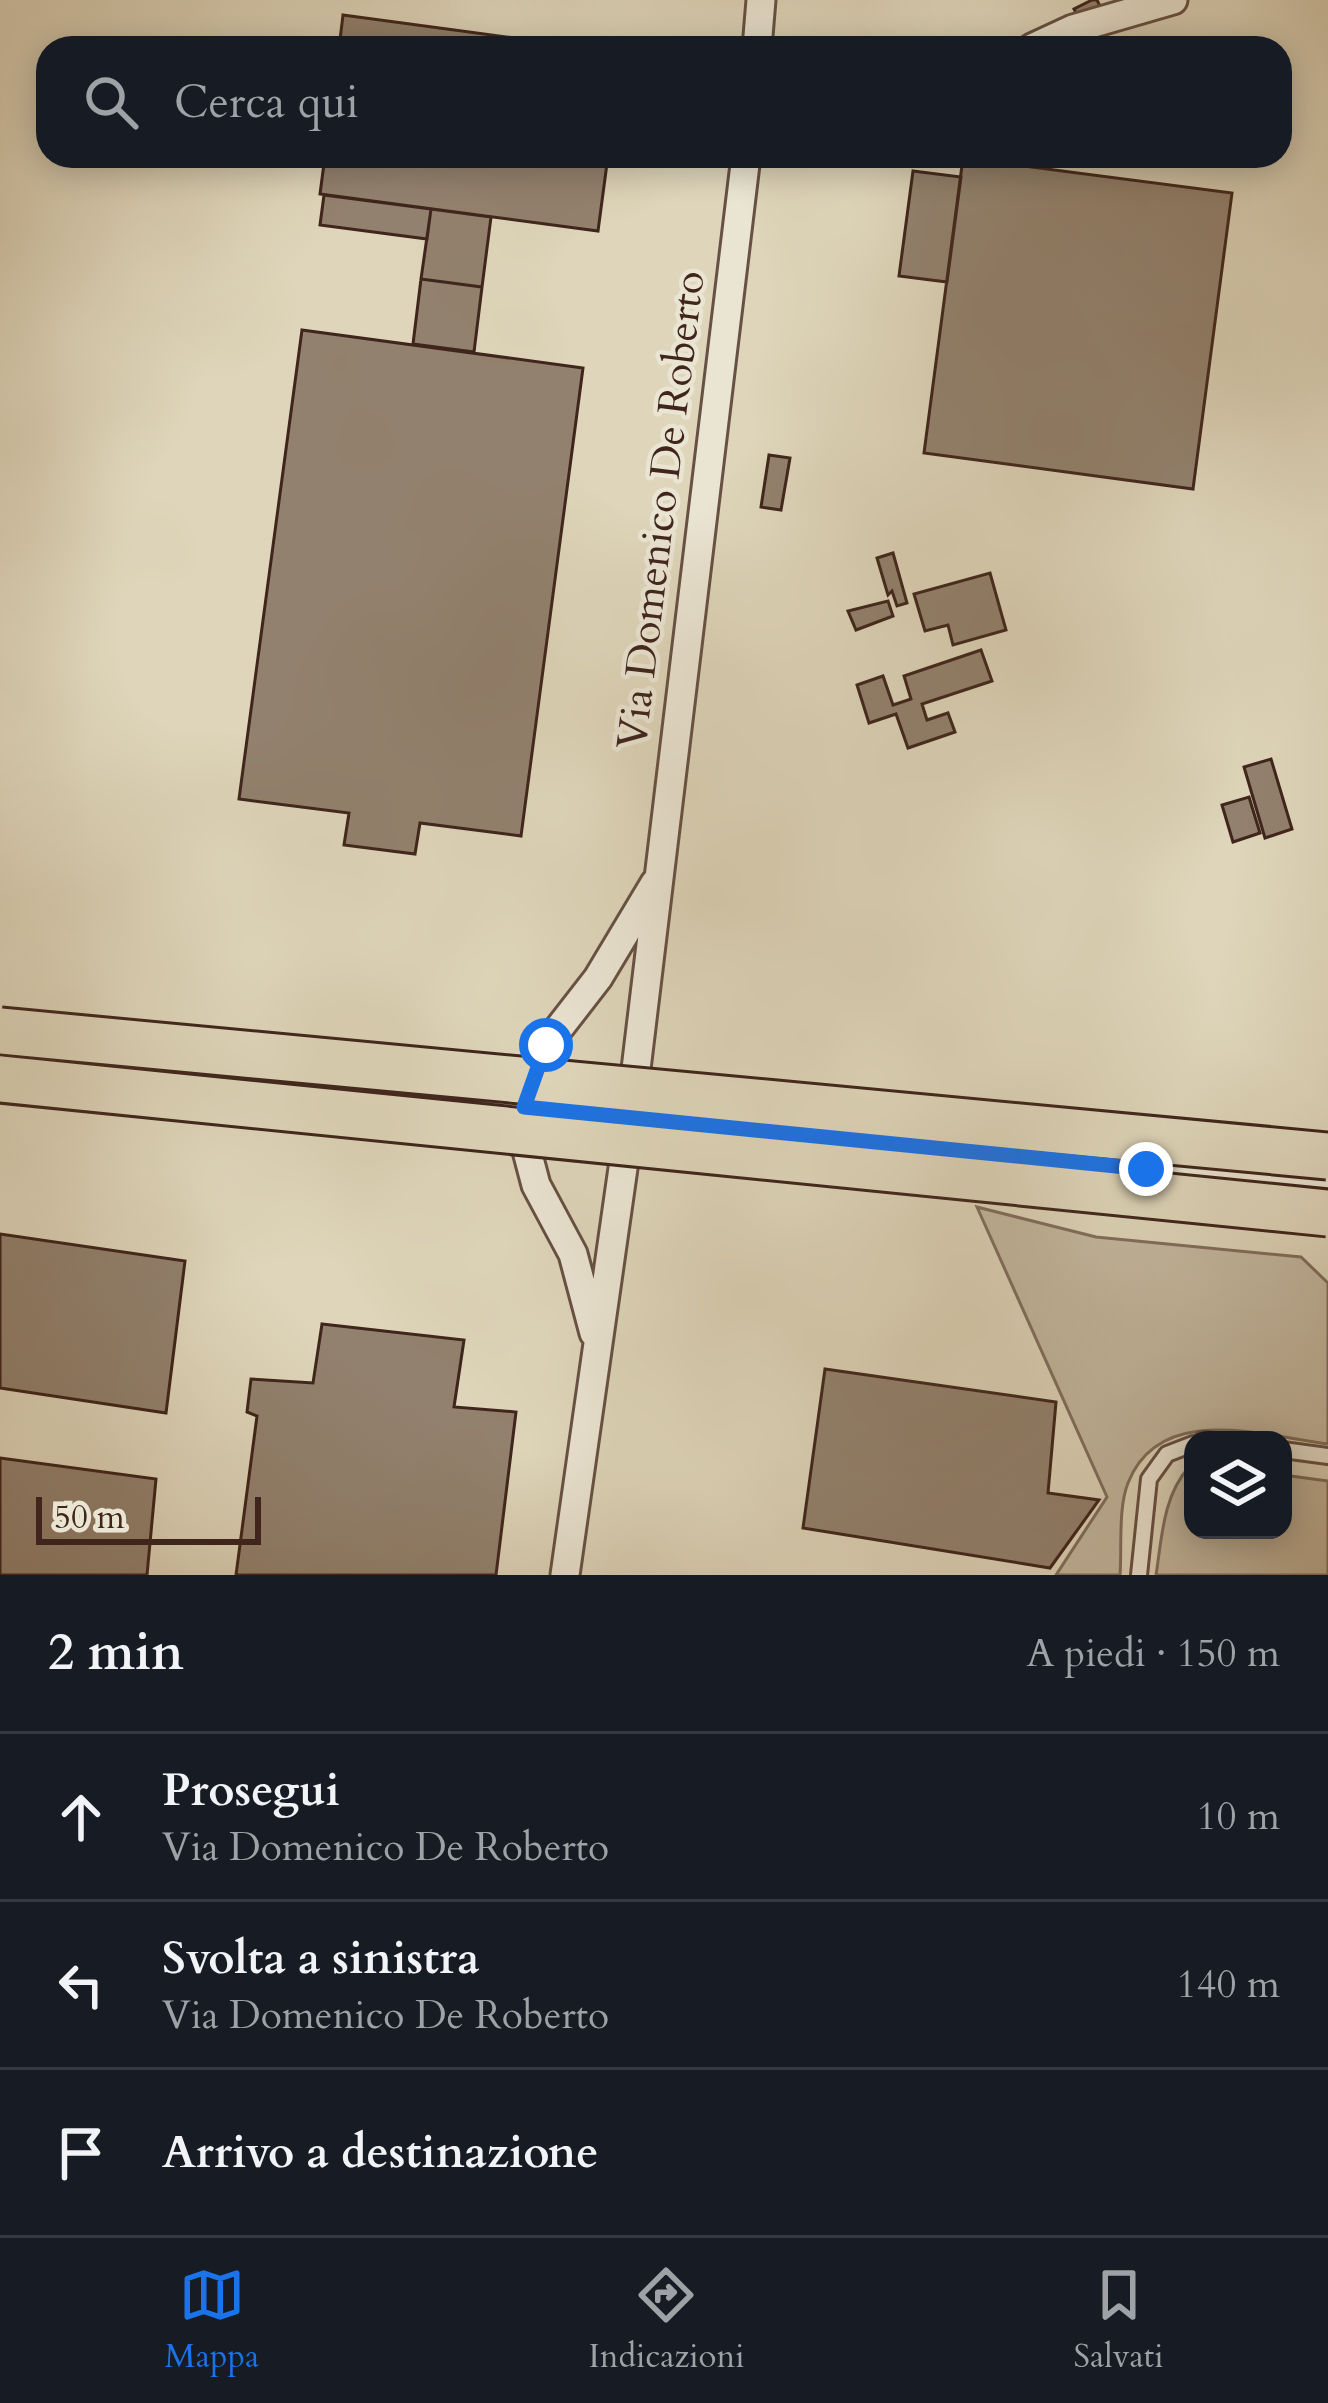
<!DOCTYPE html>
<html lang="it">
<meta charset="utf-8">
<style>
body{margin:0;font-family:Cardo,serif;background:#20242c;color:#f1f3f6}
.controls{position:absolute;right:36px;bottom:36px;display:grid;overflow:hidden;border-radius:24px;box-shadow:0 6px 30px #0003}
.controls button{width:108px;height:108px;display:grid;place-items:center;padding:0;border:0;border-bottom:3px solid #363941;background:#171b24;color:#f1f3f6;font:60px sans-serif}
.scale{position:absolute;left:36px;bottom:30px;width:225px;box-sizing:border-box;padding-left:12px;border:6px solid #3f251c;border-top:0;font-size:33px;line-height:42px;white-space:nowrap;color:#3f251c;-webkit-text-stroke:9px #eae4d2;paint-order:stroke}
.stop{position:absolute;width:36px;height:36px;margin:-27px;border:9px solid #1a73e8;border-radius:50%;background:#fff}
.stop.end{background:#1a73e8;border-color:#fff;box-shadow:0 3px 12px #0008}
.list{margin:0;padding:0;list-style:none}
h2{display:flex;justify-content:space-between;align-items:center;height:156px;margin:0;padding:0 48px;font-size:51px}
h2 small{font-size:39px;font-weight:400;color:#9ea1a6}
.list li{display:grid;grid-template-columns:78px 1fr auto;gap:36px;align-items:center;box-sizing:border-box;height:168px;padding:0 48px;border-top:3px solid #363941}
.list b{display:block;font-size:45px;white-space:nowrap}
.list p{margin:0;font-size:39px;white-space:nowrap;color:#9ea1a6}
.list em{font-size:39px;font-style:normal;color:#9ea1a6}
.icon{flex:none;width:66px;height:66px;fill:none;stroke:currentColor;stroke-width:2;stroke-linecap:round;stroke-linejoin:round}
.map{position:relative;flex:none;width:1328px;height:1575px;overflow:hidden}
.search{position:absolute;background:#171b24;box-shadow:0 6px 30px #0003;left:36px;right:36px;top:36px;height:132px;display:flex;align-items:center;gap:30px;box-sizing:border-box;padding:0 42px;border-radius:36px;color:#9ea1a6;font-size:45px}
.sheet{height:660px;background:#171b24}
nav{display:flex;justify-content:space-around;align-items:center;box-sizing:border-box;height:168px;border-top:3px solid #363941;background:#171b24;font-size:33px;color:#9ea1a6}
nav a{display:grid;justify-items:center;gap:6px}
nav .on{color:#1a73e8}
.map>svg:first-child{display:block}
.green{fill:#c3b79f;stroke:#816e5e;stroke-width:3}
.building{fill:#92816e;stroke:#3f251c;stroke-width:3}
.lines{fill:none;stroke-linecap:round;stroke-linejoin:round}
.service-casing{stroke:#675144;stroke-width:20}
.minor-casing{stroke:#675144;stroke-width:33}
.service{stroke:#eae4d2;stroke-width:14}
.minor{stroke:#eae4d2;stroke-width:27}
.trunk-bridge-casing{stroke:#3f251c;stroke-width:51;stroke-linecap:butt}
.trunk-bridge{stroke:#ded5ba;stroke-width:45}
.route{stroke:#1a73e8;stroke-width:15}
.labels{text-anchor:middle;dominant-baseline:central;stroke-width:9;stroke-linejoin:round;paint-order:stroke}
.street-label{font-size:42px;fill:#3f251c;stroke:#eae4d2}
</style>
<div class="map">
<svg width="1328" height="1575" viewBox="0 0 1328 1575">
<rect width="100%" height="100%" fill="#ded5ba"/>
<filter id="stains"><feTurbulence type="fractalNoise" baseFrequency=".00167" numOctaves="4"/><feColorMatrix values="0 0 0 0 .2 0 0 0 0 .09 0 0 0 0 .02 0 0 0 .5 -.17"/></filter>
<radialGradient id="worn" r=".72"><stop offset=".6" stop-color="#630" stop-opacity="0"/><stop offset="1" stop-color="#630" stop-opacity=".3"/></radialGradient>
<path class="green" d="M977,1207L1096,1237L1301,1257L1328,1283V1444C1263,1436 1160,1402 1128,1483C1118,1508 1122,1547 1120,1575H1056L1107,1497Z
M1189,1467H1193V1530H1283V1475L1328,1481V1575H1156C1162,1537 1163,1496 1189,1467Z"/>
<path class="building" d="M1092,0H1097L1100,6L1078,17L1074,9Z
M343,15L589,48H339Z
M325,156H608L598,231L320,194Z
M963,158L1232,193L1193,489L924,453Z
M913,171L961,177L947,282L899,276Z
M324,195L431,209L427,239L320,225Z
M431,209L491,217L482,287L421,279Z
M421,279L482,287L474,352L413,344Z
M302,330L583,368L521,836L420,823L415,854L344,845L349,813L239,799Z
M769,455L790,458L781,510L761,507Z
M893,553L907,603L897,606L892,591L888,595L877,558Z
M990,573L1006,630L953,645L948,625L925,631L914,594Z
M888,601L893,616L856,630L848,611Z
M981,650L992,681L922,704L927,720L948,713L955,732L908,748L896,714L869,723L857,685L883,676L893,705L911,699L904,676Z
M1271,759L1292,829L1265,838L1244,767Z
M1249,797L1260,833L1233,842L1222,805Z
M0,1234L185,1261L166,1413L0,1388Z
M322,1324L464,1340L454,1407L516,1412L496,1575H236L257,1416L247,1412L251,1379L313,1383Z
M825,1369L1056,1402L1048,1493L1099,1500L1050,1568L803,1528Z
M0,1458L156,1479L147,1575H0Z"/>
<g class="lines">
<defs>
<path id="service" d="M1202,1440H1210
M1283,1450L1328,1456
M1139,1575L1149,1479L1167,1454L1193,1444"/>
<path id="minor" d="M757,48L761,0
M1032,48L1073,29L1173,0
M109,1063L1328,1188
M594,1333L573,1254L536,1185L527,1151L523,1107L546,1045L598,978L655,883
M565,1575L630,1119L746,156"/>
</defs>
<use href="#service" class="service-casing"/>
<use href="#minor" class="minor-casing"/>
<use href="#service" class="service"/>
<use href="#minor" class="minor"/>
<defs>
<path id="trunk-bridge" d="M0,1031L1328,1156
M0,1079L1328,1213"/>
</defs>
<use href="#trunk-bridge" class="trunk-bridge-casing"/>
<use href="#trunk-bridge" class="trunk-bridge"/>
</g>
<g class="lines">
<path class="route" d="M546,1045L524,1107L1146,1169"/>
</g>
<g class="labels">
<g class="street-label">
<text transform="translate(661 510) rotate(-83)">Via Domenico De Roberto</text>
</g>
</g>
<rect width="100%" height="100%" filter="url(#stains)"/>
<rect width="100%" height="100%" fill="url(#worn)"/>
</svg>
<div class="controls">
<button><svg class="icon" aria-label="layers" viewBox="0 0 24 24"><path d="M12 4l9 5-9 5-9-5zM3 14l9 5 9-5"/></svg></button>
</div>
<div class="scale">50 m</div>
<div class="stop" style="left:546px;top:1045px"></div>
<div class="stop end" style="left:1146px;top:1169px"></div>
<div class="search"><svg class="icon" aria-label="search" viewBox="0 0 24 24"><circle cx="10" cy="10" r="6"/><path d="M15 15l6 6"/></svg>Cerca qui</div>
</div>
<section class="sheet">
<h2>2 min<small>A piedi · 150 m</small></h2>
<ul class="list">
<li><svg class="icon" aria-label="ahead" viewBox="0 0 24 24"><path d="M12 20V5M6 11l6-6 6 6"/></svg><div><b>Prosegui</b><p>Via Domenico De Roberto</p></div><em>10 m</em></li>
<li><svg class="icon" aria-label="left" viewBox="0 0 24 24"><path d="M17 20v-9H6M10 6l-5 5 5 5"/></svg><div><b>Svolta a sinistra</b><p>Via Domenico De Roberto</p></div><em>140 m</em></li>
<li><svg class="icon" aria-label="arrive" viewBox="0 0 24 24"><path d="M6 21V4h12l-3 4 3 4H6"/></svg><div><b>Arrivo a destinazione</b></div></li>
</ul>
</section>
<nav>
<a class="on"><svg class="icon" aria-label="map" viewBox="0 0 24 24"><path d="M3 6l6-2 6 2 6-2v14l-6 2-6-2-6 2zM9 4v14M15 6v14"/></svg>Mappa</a>
<a><svg class="icon" aria-label="directions" viewBox="0 0 24 24"><path d="M12 3l9 9-9 9-9-9zM9 14v-3h6M13 9l2 2-2 2"/></svg>Indicazioni</a>
<a><svg class="icon" aria-label="saved" viewBox="0 0 24 24"><path d="M7 4h10v16l-5-4-5 4z"/></svg>Salvati</a>
</nav>
